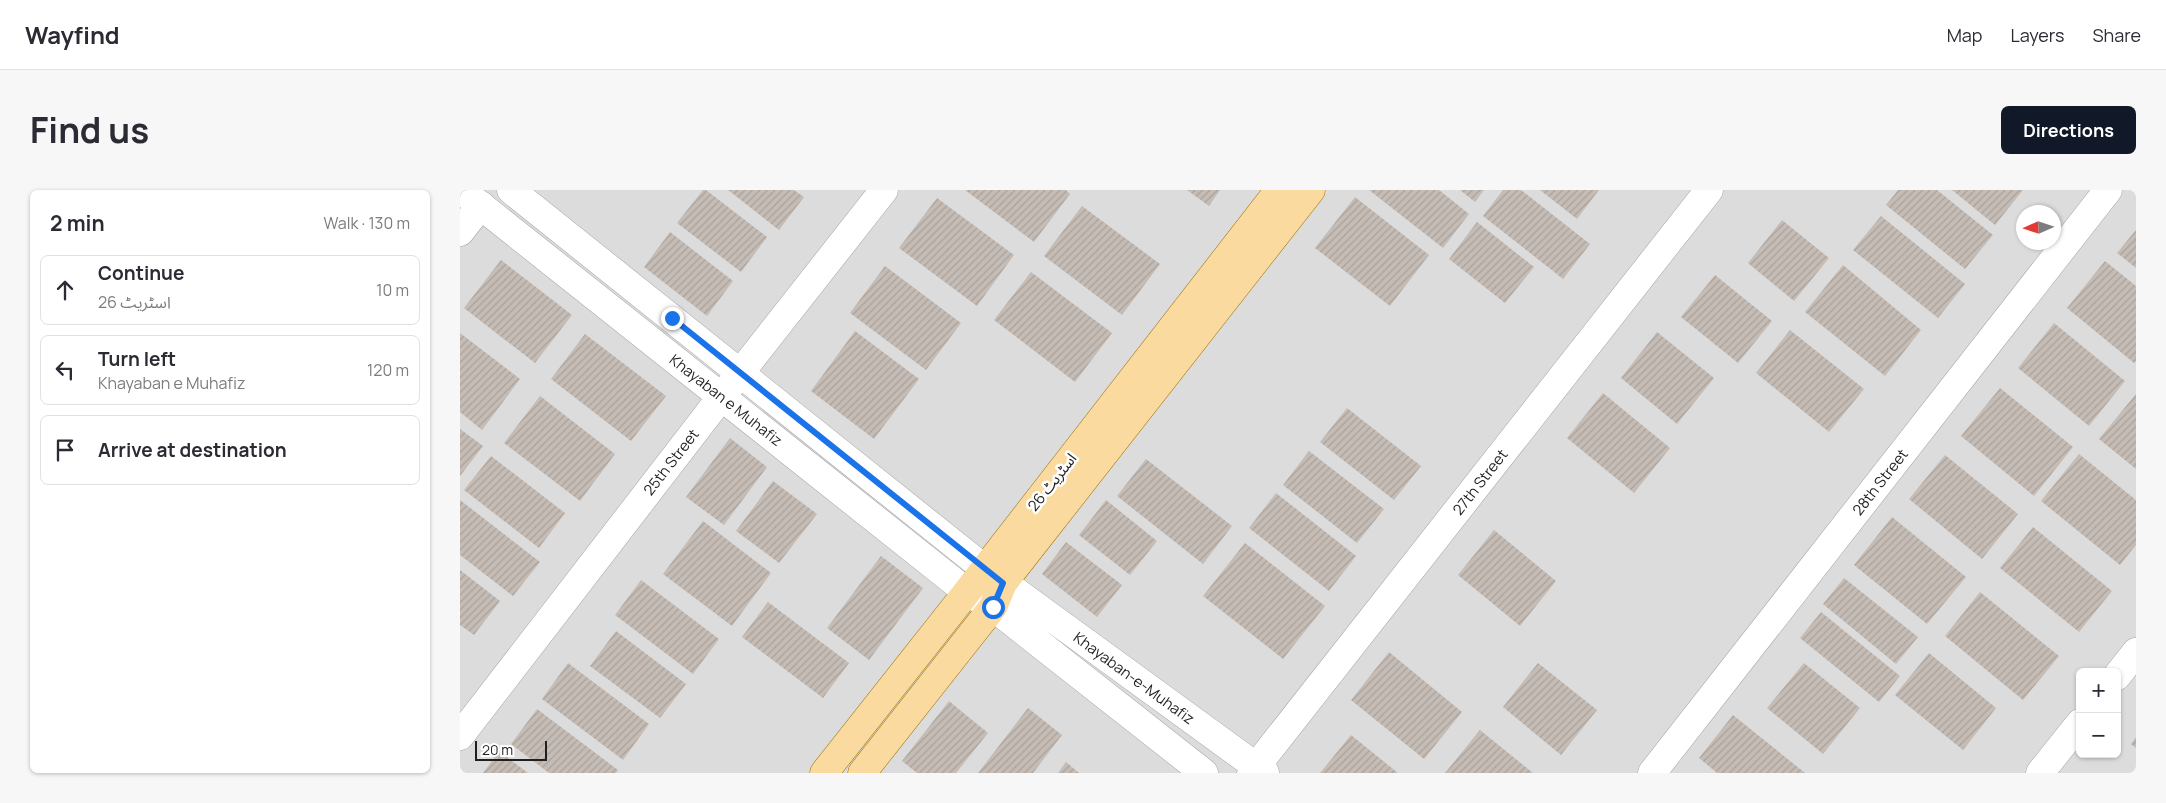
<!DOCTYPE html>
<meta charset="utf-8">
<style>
body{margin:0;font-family:Manrope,"Noto Sans Arabic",sans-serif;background:#f7f7f7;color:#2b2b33}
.controls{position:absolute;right:15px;bottom:15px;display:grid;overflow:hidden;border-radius:8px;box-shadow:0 1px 4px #0004}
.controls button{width:45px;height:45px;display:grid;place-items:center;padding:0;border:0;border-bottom:1px solid #e1e1e2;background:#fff;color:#2b2b33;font:25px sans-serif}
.compass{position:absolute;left:1556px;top:15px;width:45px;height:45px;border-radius:50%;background:#fff;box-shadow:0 1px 4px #0004;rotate:267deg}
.scale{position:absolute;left:15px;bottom:12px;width:72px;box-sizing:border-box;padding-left:5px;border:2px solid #1f1f1f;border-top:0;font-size:14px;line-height:18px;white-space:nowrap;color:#1f1f1f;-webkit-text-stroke:4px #fff;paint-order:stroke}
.stop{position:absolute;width:15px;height:15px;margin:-11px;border:4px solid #1a73e8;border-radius:50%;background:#fff}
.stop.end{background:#1a73e8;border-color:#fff;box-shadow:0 1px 5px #0008}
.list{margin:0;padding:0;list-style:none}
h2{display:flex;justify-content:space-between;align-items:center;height:65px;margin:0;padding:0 20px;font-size:21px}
h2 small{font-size:16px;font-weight:400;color:#7c7c81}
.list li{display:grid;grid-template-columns:32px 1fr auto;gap:15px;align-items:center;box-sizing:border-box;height:70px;margin:0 10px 10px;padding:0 10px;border:1px solid #e1e1e2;border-radius:8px}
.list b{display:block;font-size:19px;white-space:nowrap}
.list p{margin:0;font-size:16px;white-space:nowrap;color:#7c7c81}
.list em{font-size:16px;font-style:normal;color:#7c7c81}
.icon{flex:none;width:28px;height:28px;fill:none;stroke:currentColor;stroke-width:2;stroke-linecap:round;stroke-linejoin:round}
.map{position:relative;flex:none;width:1676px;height:583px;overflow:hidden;border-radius:8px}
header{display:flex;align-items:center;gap:30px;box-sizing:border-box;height:70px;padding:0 25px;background:#fff;border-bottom:1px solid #e1e1e2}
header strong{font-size:24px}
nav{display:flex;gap:28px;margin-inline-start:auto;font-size:18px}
.intro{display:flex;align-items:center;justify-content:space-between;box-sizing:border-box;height:120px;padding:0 30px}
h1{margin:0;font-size:35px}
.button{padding:12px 22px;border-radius:8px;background:#111827;color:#fff;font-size:18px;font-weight:700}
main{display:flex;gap:30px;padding:0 30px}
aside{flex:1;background:#fff;border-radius:8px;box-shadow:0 1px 4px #0004}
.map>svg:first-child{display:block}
.residential{fill:#dddcdc;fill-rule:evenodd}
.building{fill:url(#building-hatch)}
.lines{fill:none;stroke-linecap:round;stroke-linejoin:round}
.minor-casing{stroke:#a6a6a6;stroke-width:29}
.major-casing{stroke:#9a7201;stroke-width:29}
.minor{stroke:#fff;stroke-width:28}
.major{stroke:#fbda9f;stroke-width:28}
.route{stroke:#1a73e8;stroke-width:6}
.labels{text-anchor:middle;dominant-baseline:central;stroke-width:5;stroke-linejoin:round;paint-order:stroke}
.street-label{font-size:15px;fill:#1f1f1f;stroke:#fff}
</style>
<header>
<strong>Wayfind</strong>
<nav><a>Map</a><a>Layers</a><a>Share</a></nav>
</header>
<div class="intro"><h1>Find us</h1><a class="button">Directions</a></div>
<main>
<aside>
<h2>2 min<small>Walk · 130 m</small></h2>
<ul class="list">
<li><svg class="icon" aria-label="ahead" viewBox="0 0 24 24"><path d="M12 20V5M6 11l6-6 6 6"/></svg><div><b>Continue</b><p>اسٹریٹ 26</p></div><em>10 m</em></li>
<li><svg class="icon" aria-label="left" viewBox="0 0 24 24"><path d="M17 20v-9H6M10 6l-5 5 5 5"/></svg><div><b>Turn left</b><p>Khayaban e Muhafiz</p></div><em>120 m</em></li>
<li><svg class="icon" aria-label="arrive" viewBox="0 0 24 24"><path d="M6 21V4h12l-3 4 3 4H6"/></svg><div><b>Arrive at destination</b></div></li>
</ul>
</aside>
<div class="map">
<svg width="1676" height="583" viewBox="0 0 1676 583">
<defs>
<pattern id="building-hatch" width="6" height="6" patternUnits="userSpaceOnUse" patternTransform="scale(1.25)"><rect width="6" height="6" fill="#c5bcb5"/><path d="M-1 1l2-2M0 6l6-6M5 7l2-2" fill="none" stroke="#a9a19b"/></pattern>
</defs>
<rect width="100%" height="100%" fill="#f0ede6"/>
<path class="residential" d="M0,0H1676V583H0ZM1564,22H1594V52H1564ZM1620,482H1657V564H1620Z"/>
<path class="building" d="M243,0H246L307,47L281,82L217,33Z
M268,0H334L344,7L319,40Z
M505,0H606L610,4L574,52Z
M727,0H760L749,16Z
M909,0H979L1009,24L983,58Z
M1000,0H1024L1015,12Z
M1043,0H1061L1130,54L1103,89L1023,26Z
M1080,0H1139L1117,29Z
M1438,0H1477L1533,45L1505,79L1426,15Z
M1492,0H1563L1535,35Z
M895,7L969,65L930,116L855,58Z
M477,8L554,65L517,116L439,58Z
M622,16L700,74L662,125L584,66Z
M1421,26L1505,94L1478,128L1393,60Z
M1322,30L1369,68L1334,111L1288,73Z
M1017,32L1074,77L1045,113L989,69Z
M1676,40V78L1657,63Z
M210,42L273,91L247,126L184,77Z
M41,70L112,125L75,173L4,118Z
M1645,71L1676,96V171L1674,173L1607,118Z
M1383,75L1461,140L1425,186L1345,122Z
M425,76L501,133L466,180L390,123Z
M571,82L652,143L615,192L534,130Z
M1255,85L1312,131L1278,173L1221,127Z
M1594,133L1665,191L1629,236L1558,178Z
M1330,140L1404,199L1369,242L1296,183Z
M395,141L459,189L414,249L351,201Z
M1197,142L1254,188L1217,234L1161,188Z
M0,143L60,189L22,240L0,222Z
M125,144L206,206L171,251L91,189Z
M1540,198L1613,257L1574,306L1501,246Z
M1143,203L1210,258L1174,303L1107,248Z
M1676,204V279L1639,249Z
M80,206L155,264L120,311L44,253Z
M887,218L961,276L934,310L860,252Z
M0,239L23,256L0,286Z
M270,248L307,277L264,335L226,307Z
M849,261L924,319L897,353L823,295Z
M1619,264L1676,310V355L1660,375L1581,311Z
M1485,265L1558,324L1522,369L1449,309Z
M31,266L105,323L79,358L4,300Z
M686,269L772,336L743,374L657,306Z
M313,291L357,324L319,373L276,341Z
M816,303L896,366L869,401L789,338Z
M0,310L80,372L53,406L0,365Z
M646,310L697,351L670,385L619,345Z
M1432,327L1506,387L1467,434L1394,375Z
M243,331L311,383L272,436L203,384Z
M1573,337L1652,401L1619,442L1540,378Z
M1034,340L1096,391L1060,436L998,385Z
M606,352L662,395L637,427L582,384Z
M785,353L865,416L823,469L743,406Z
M421,366L463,398L409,470L367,438Z
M0,380L40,411L14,445L0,435Z
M1384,388L1458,447L1436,474L1363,414Z
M181,390L259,449L233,484L155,425Z
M1520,402L1599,466L1563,510L1485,446Z
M308,412L389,473L363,508L282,447Z
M1361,422L1440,486L1419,512L1340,448Z
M156,441L226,494L200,528L130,476Z
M929,462L1002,522L964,569L891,510Z
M1469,463L1536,518L1503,560L1435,505Z
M108,473L189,534L163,570L82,509Z
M1078,473L1137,520L1101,565L1043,517Z
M1344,473L1400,518L1363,564L1307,518Z
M489,511L528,543L496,583H457L442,571Z
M568,518L602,545L573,583H518Z
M77,519L158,580L156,583H89L51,554Z
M1273,525L1345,583H1257L1239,568Z
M1020,540L1073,583H985Z
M891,545L938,583H860Z
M1676,547V558L1671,554Z
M39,561L68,583H23Z
M606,572L619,583H598Z"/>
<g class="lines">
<defs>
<path id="minor" d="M1,0L507,402L533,417L744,583
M51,0L525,379L805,583
M0,42L21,15
M1657,486L1676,462
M0,546L262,206L424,0
M791,583L1249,0
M1192,583L1648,0
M1580,583L1620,533"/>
<path id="major" d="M364,583L507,402L819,0
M402,583L533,417L543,393L851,0"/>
</defs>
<use href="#minor" class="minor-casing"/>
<use href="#major" class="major-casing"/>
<use href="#minor" class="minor"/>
<use href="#major" class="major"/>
</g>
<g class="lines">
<path class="route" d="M212,128L543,393L533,417"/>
</g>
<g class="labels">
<g class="street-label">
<text transform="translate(266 210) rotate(38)">Khayaban e Muhafiz</text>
<text transform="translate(211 272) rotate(-52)">25th Street</text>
<text transform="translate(592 292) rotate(-52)">اسٹریٹ 26</text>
<text transform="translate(1020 292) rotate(-52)">27th Street</text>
<text transform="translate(1420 292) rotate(-52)">28th Street</text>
<text transform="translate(674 488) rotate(36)">Khayaban-e-Muhafiz</text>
</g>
</g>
</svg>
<div class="controls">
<button>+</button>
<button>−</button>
</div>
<svg class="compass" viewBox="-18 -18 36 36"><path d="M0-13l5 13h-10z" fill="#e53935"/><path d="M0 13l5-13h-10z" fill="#7c7c81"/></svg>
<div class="scale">20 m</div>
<div class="stop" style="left:533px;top:417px"></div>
<div class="stop end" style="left:212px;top:128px"></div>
</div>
</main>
